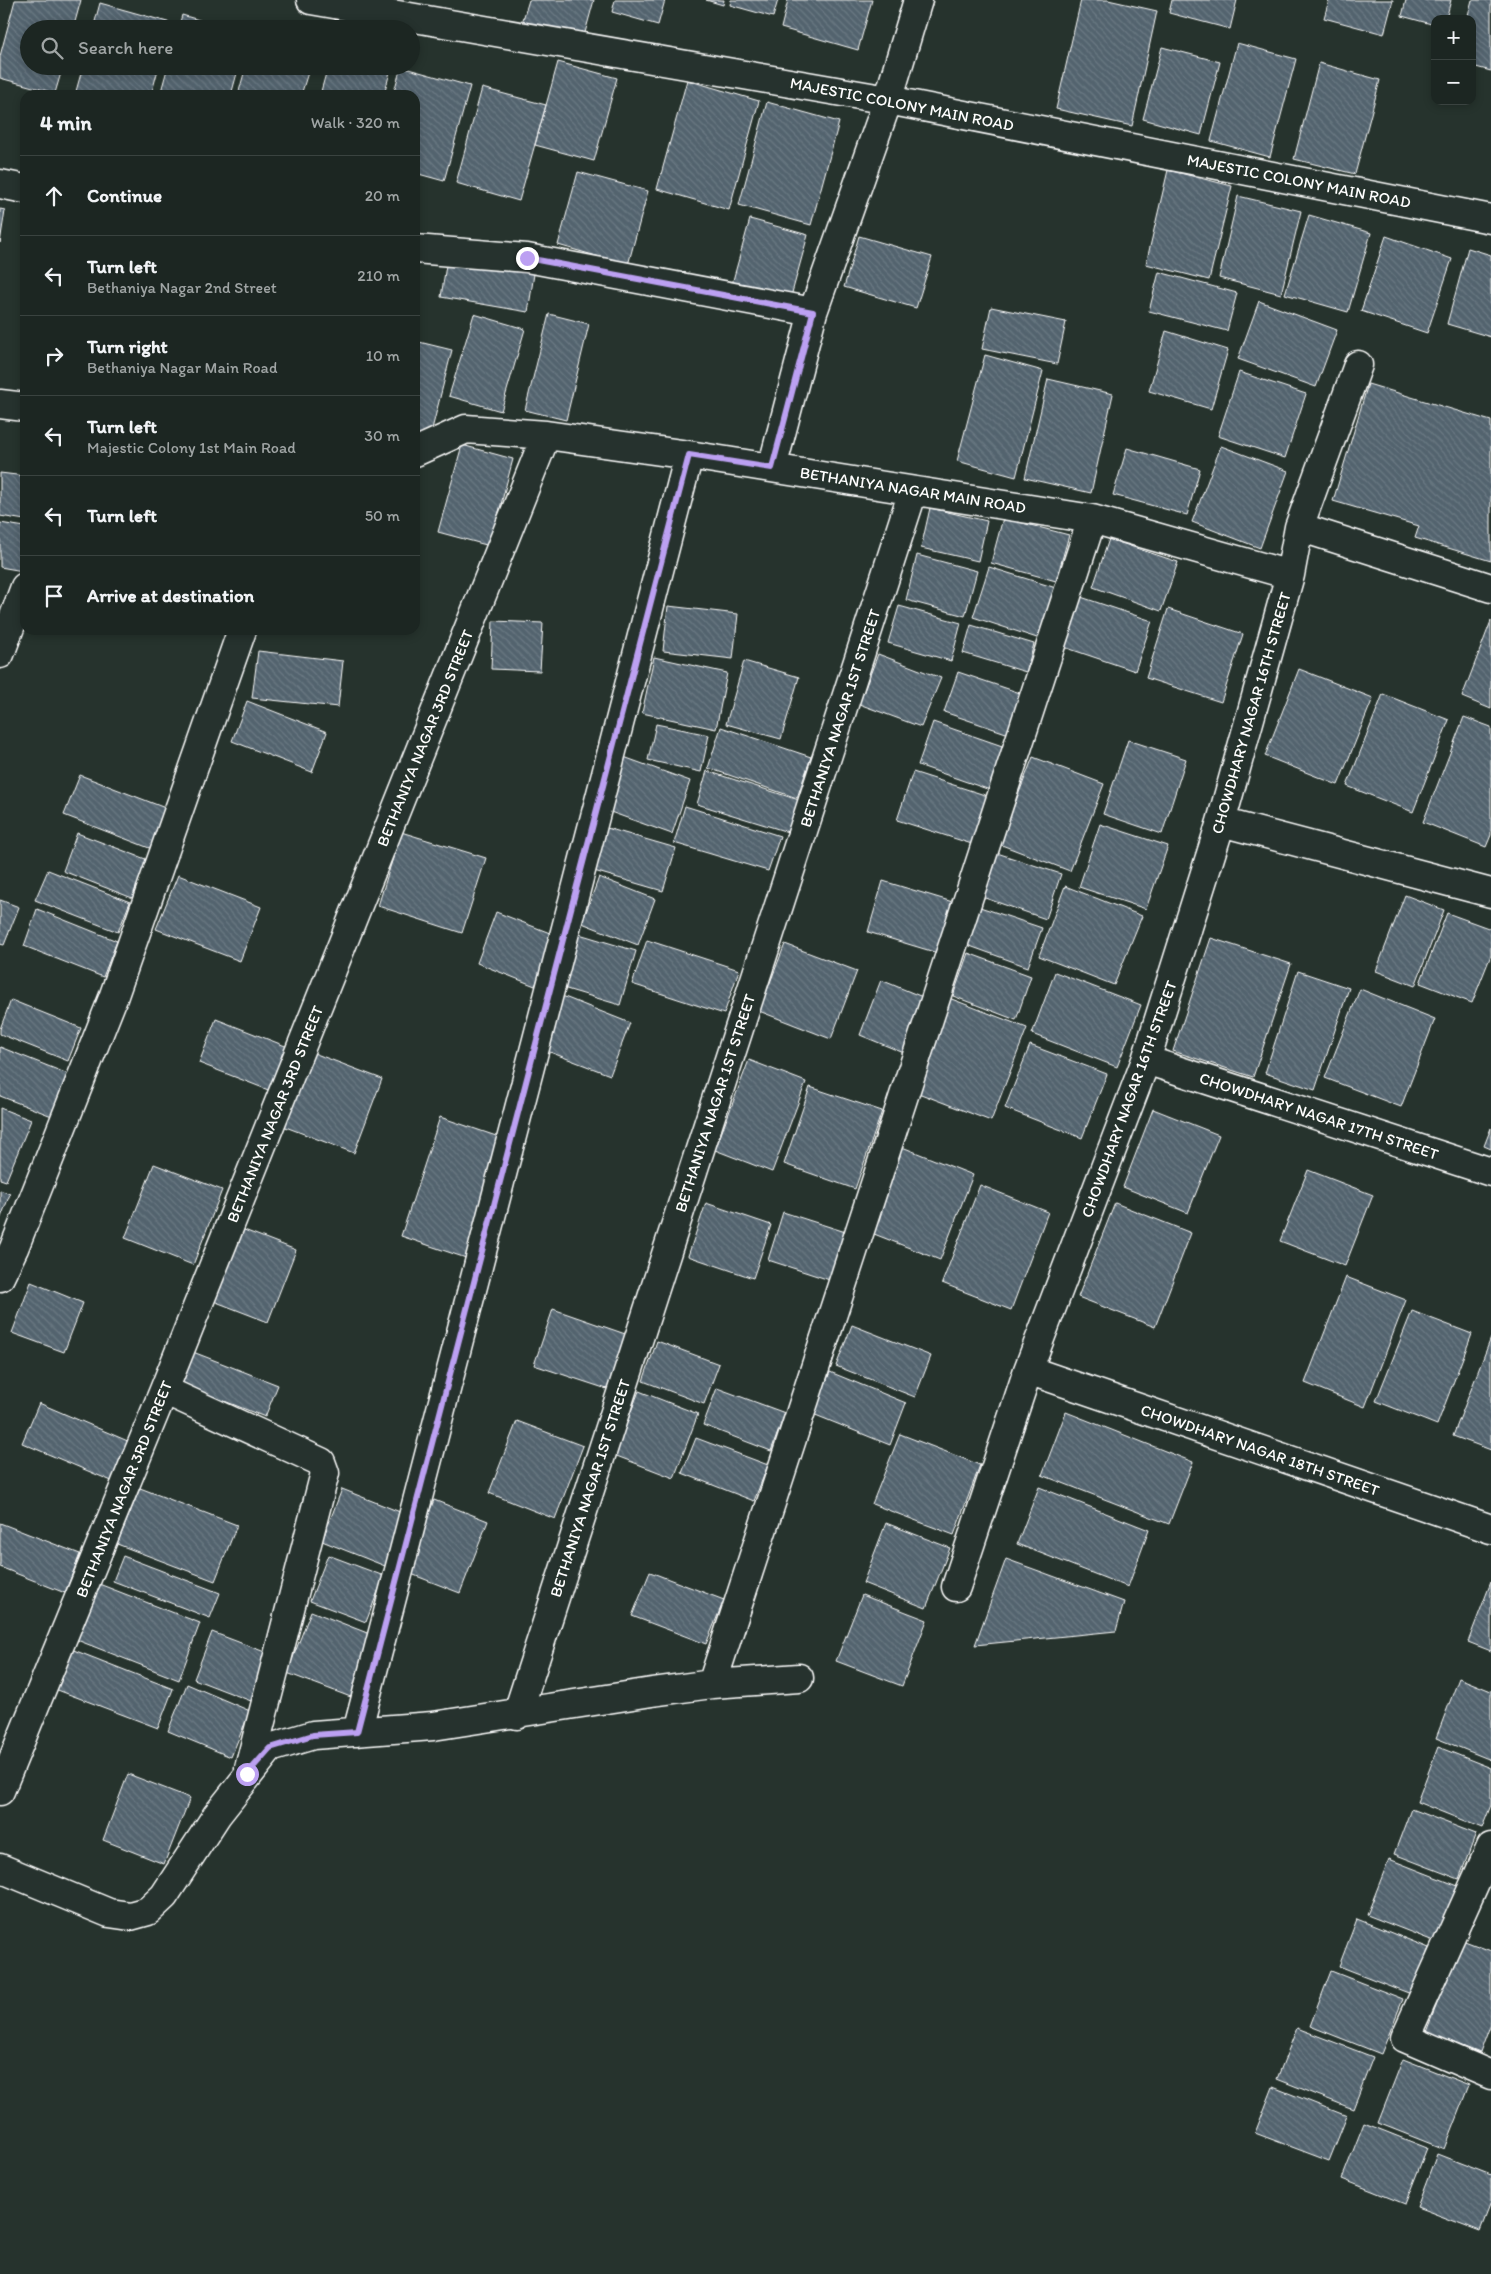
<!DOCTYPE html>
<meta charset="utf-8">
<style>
body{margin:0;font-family:Itim,sans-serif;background:#29322f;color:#f1f3f6}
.controls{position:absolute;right:15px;top:15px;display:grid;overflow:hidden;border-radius:10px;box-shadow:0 2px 8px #0003}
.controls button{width:45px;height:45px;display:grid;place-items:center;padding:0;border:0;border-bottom:1px solid #3a4340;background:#1c2622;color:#f1f3f6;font:25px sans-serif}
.stop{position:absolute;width:15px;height:15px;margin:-11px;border:4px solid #bca0f2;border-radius:50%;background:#fff}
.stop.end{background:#bca0f2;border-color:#fff;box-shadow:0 1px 5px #0008}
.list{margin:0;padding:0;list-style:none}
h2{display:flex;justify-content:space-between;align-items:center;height:65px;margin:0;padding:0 20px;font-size:21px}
h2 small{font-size:16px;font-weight:400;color:#a0a5a5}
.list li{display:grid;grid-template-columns:32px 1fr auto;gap:15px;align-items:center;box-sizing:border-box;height:80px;padding:0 20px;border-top:1px solid #3a4340}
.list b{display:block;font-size:19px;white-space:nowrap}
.list p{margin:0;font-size:16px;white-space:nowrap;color:#a0a5a5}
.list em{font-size:16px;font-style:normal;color:#a0a5a5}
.icon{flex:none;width:28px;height:28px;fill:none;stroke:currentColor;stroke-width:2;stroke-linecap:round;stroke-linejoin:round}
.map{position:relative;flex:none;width:1491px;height:2274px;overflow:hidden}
.search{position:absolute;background:#1c2622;box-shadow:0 2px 8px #0003;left:20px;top:20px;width:400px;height:55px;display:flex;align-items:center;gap:12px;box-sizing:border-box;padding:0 18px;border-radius:28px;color:#a0a5a5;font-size:19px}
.panel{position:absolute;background:#1c2622;box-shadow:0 2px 8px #0003;left:20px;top:90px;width:400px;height:545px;border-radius:15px}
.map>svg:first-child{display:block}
.building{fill:url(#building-back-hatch);stroke:#fff}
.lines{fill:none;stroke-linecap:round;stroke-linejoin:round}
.minor-casing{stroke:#fff;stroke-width:31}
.minor{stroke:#26332d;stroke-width:28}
.route{stroke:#bca0f2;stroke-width:6}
.labels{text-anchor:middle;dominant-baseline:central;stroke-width:4.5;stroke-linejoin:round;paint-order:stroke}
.street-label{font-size:16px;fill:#fff;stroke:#26332d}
</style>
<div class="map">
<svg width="1491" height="2274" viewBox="0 0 1491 2274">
<defs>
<pattern id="building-back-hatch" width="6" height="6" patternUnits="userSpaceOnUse" patternTransform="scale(1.25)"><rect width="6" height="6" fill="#52636e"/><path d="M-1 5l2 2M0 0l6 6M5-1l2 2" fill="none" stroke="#6c7a84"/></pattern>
</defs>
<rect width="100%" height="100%" fill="#26332d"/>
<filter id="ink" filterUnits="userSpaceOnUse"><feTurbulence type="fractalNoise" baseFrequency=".02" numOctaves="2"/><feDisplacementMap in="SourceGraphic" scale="10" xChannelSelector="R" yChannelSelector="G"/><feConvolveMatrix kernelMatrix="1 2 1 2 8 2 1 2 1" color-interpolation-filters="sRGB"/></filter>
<g filter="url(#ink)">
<path class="building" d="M15,0H81L73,29H29V66H63L55,93L0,78V56Z
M529,0H594L583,40L522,23Z
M615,0H665L658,25L612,12Z
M706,0H724L723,5Z
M731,0H778L773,17L730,5Z
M788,0H872L858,50L781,28Z
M1081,0H1108L1157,11L1132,126L1056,109Z
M1172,0H1237L1230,29L1169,13Z
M1329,0H1393L1384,34L1324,18Z
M1406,0H1451L1446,19H1435V25L1402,16Z
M1472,0H1491V71L1472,66V19H1467Z
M100,3L171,23L170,29H93Z
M182,15L230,29H178Z
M1237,43L1296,59L1270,157L1211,141Z
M1162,47L1220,62L1201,135L1143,119Z
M558,62L617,78L594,161L535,145Z
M1319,63L1380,80L1355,174L1294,159Z
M83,66H159L151,95H75Z
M168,66H239L231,95H160Z
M246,66H310L301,95H238Z
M328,66H385L391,68L384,95H320Z
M401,67L470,86L444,181L415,173V95H393Z
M687,80L759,101L729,210L657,189Z
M482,88L546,105L519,201L456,183Z
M767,102L839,122L811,225L739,205Z
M1168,170L1232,186L1209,280L1146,264Z
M578,172L648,191L628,265L558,245Z
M1238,196L1301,211L1281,294L1219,278Z
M0,209L5,210L0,243Z
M1309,215L1371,233L1348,312L1285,294Z
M750,219L808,235L790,300L732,284Z
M859,236L932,257L916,308L844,287Z
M1386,236L1452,259L1427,333L1361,311Z
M1468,248L1491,255V337L1447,324Z
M447,259L534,274L528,312L441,297Z
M1159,272L1237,293L1227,331L1149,311Z
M1259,301L1337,330L1316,387L1238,359Z
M991,307L1066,322L1057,364L982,349Z
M474,314L525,329L501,411L449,396Z
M549,314L589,324L566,420L525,410Z
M1166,331L1228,350L1211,409L1149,391Z
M415,341L452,350L430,437L415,433Z
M985,355L1043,371L1016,477L957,461Z
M1239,372L1306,394L1285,458L1218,436Z
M1048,379L1113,394L1091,493L1025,478Z
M1368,384L1491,421V561L1415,538L1419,526L1333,501Z
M462,445L513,459L490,546L438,532Z
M1221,446L1288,471L1260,548L1192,522Z
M1127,448L1200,469L1187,515L1113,495Z
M0,473L25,476V520L0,516Z
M930,508L987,521L978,561L921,548Z
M1003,518L1069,535L1056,581L991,563Z
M0,523L25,527V559L23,571L0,567Z
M1109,539L1178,562L1161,611L1093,587Z
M917,555L977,571L965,616L906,600Z
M989,567L1056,588L1040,639L973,617Z
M1078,596L1152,621L1135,671L1061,646Z
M668,606L738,614L733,659L663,651Z
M899,606L961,623L951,661L888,643Z
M1168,609L1243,634L1221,702L1146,678Z
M493,621L543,623L540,671L491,669Z
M1491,621V709L1462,697Z
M971,625L1034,644L1026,672L963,653Z
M258,651L343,661L338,707L252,698Z
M878,654L941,678L921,727L859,704Z
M654,657L727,673L716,729L642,713Z
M744,661L799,677L781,739L726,724Z
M1299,669L1373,698L1338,785L1265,756Z
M958,672L1026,695L1012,735L944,712Z
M1383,694L1449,720L1413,812L1347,786Z
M247,701L327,732L312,772L232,741Z
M1464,717L1491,727V835L1486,847L1423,822Z
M933,722L1008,748L993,791L918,765Z
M656,724L709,735L701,772L648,760Z
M721,727L811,757L797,798L708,768Z
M1128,740L1186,759L1162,834L1103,814Z
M621,756L690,781L672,834L602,809Z
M1033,757L1104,784L1070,871L999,844Z
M707,771L799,800L788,832L697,804Z
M913,772L991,797L975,845L897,820Z
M80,775L173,811L157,851L64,815Z
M685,806L780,836L768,871L674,843Z
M1100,824L1168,846L1146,909L1079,887Z
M600,826L676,848L663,891L587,869Z
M401,832L486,858L462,933L378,906Z
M77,833L156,863L140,901L63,871Z
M997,853L1061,874L1046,919L982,897Z
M48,870L130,902L118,932L35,900Z
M178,875L261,907L240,961L156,929Z
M599,877L655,899L638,945L582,923Z
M883,881L956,903L941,954L868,932Z
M1065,886L1142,916L1114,985L1039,956Z
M1405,895L1444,910L1415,986L1376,971Z
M0,900L19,907L4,945L0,944Z
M980,907L1042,928L1028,967L967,945Z
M37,909L117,941L103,977L24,946Z
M496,912L555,935L535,986L477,963Z
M1447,913L1491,929V955L1472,1003L1420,983Z
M579,934L636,951L620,1005L563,988Z
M1211,938L1291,964L1253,1077L1173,1051Z
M647,940L739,970L724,1014L632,984Z
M785,944L857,971L831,1039L759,1011Z
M968,953L1031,976L1016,1020L953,996Z
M1298,971L1349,988L1315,1090L1265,1073Z
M1055,972L1141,1005L1117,1067L1032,1034Z
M881,980L925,998L904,1053L860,1035Z
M1360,989L1435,1019L1401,1107L1325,1078Z
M562,996L630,1023L610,1075L542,1049Z
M949,998L1027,1028L991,1121L913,1091Z
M11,1000L81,1028L68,1061L0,1034V1029Z
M216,1019L293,1049L276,1093L199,1063Z
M1030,1045L1107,1074L1082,1138L1005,1108Z
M0,1047L73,1076L57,1118L0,1096Z
M311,1052L382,1079L354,1153L283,1126Z
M749,1060L806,1082L772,1172L715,1150Z
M810,1087L882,1111L855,1189L784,1164Z
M0,1108L31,1120L6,1181L0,1179Z
M1153,1109L1219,1135L1188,1213L1123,1187Z
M440,1117L508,1140L469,1259L401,1236Z
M1491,1128V1149L1484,1146Z
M897,1145L973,1175L940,1260L864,1230Z
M154,1164L222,1190L193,1265L125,1238Z
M1308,1170L1373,1195L1345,1266L1280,1241Z
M980,1185L1048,1212L1011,1310L942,1283Z
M0,1190L10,1194L0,1220Z
M706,1203L771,1225L753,1278L688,1256Z
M1115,1203L1191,1233L1155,1327L1078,1297Z
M783,1212L855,1235L839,1283L768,1260Z
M239,1228L296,1250L268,1322L211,1300Z
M1346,1277L1406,1300L1365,1407L1305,1383Z
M31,1282L83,1303L64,1352L12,1333Z
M553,1309L631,1336L613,1391L534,1365Z
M1412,1311L1472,1334L1437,1425L1376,1401Z
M852,1325L931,1356L915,1397L836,1366Z
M1491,1338V1450L1453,1436Z
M657,1341L719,1364L704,1404L643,1381Z
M193,1352L278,1385L265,1417L181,1384Z
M830,1372L906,1403L890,1445L813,1414Z
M717,1388L785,1413L771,1451L703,1425Z
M639,1391L698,1414L674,1478L614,1455Z
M39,1403L130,1442L114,1482L22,1443Z
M1066,1412L1193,1462L1169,1524L1042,1475Z
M517,1421L583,1446L555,1519L489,1493Z
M900,1434L980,1465L954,1535L872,1504Z
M696,1438L768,1465L754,1501L682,1473Z
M1039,1487L1149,1530L1128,1587L1017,1544Z
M140,1488L237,1525L215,1581L117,1544Z
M342,1489L405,1514L385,1566L322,1541Z
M434,1500L488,1521L460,1593L406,1572Z
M0,1523L80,1554L65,1593L0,1567Z
M886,1523L950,1548L926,1608L863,1583Z
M328,1555L384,1576L366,1622L310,1601Z
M123,1556L220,1593L210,1618L113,1581Z
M1006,1559L1124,1602L1116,1631L975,1645Z
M650,1572L724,1600L706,1644L632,1616Z
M1491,1582V1651L1468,1642Z
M99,1584L200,1623L179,1680L77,1640Z
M862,1595L927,1620L902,1686L836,1661Z
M311,1611L380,1638L356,1699L287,1673Z
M212,1632L270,1654L251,1701L194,1679Z
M71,1649L173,1689L158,1728L55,1689Z
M1459,1678L1491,1691V1760L1436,1738Z
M187,1684L250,1711L231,1757L168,1731Z
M1438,1747L1491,1768V1805L1482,1828L1417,1802Z
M128,1774L190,1798L164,1864L103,1840Z
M1411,1809L1476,1834L1459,1879L1394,1854Z
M1389,1859L1458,1886L1436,1942L1367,1915Z
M1357,1919L1429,1948L1411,1994L1339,1966Z
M1462,1940L1491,1951V2023L1480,2053L1426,2032Z
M1331,1971L1403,1999L1381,2054L1310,2026Z
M1297,2028L1373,2057L1353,2109L1277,2079Z
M1403,2059L1469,2085L1444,2149L1378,2123Z
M1273,2087L1347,2116L1329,2161L1255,2133Z
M1364,2123L1427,2148L1405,2204L1342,2179Z
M1437,2154L1491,2175V2203L1480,2231L1417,2207Z"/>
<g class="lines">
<defs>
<path id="minor" d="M311,0L888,100L1491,219
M0,184L25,189
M415,249L527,258L813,312
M0,404L25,407
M415,452L466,429L546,435L689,455L1092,519L1290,575
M772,468L813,312L888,100L918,0
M1299,527L1358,365
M0,654L25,587
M1221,822L1491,893
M1146,1060L1491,1172
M0,1277L14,1248L113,998L242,630
M1028,1370L1491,1529
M164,1390L321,1462L325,1473L249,1768
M956,1587L1028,1370L1146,1060L1221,822L1290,575L1299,527L1491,588
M712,1684L1092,519
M517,1715L913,491
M357,1732L689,455
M0,1791L164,1390L546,435
M1491,1847L1405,2038L1491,2075
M0,1868L109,1913L130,1916L148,1911L164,1896L217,1815L270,1748L313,1735L433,1726L652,1692L712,1684L799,1678"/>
</defs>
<use href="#minor" class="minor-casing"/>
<use href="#minor" class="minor"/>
</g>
</g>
<g class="lines" filter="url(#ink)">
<path class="route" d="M247,1774L270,1748L313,1735L357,1732L689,455L772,468L813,312L527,258"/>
</g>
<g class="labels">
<g class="street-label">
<text transform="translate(902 104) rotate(11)">MAJESTIC COLONY MAIN ROAD</text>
<text transform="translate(1299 181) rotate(11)">MAJESTIC COLONY MAIN ROAD</text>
<text transform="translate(913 490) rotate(9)">BETHANIYA NAGAR MAIN ROAD</text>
<text transform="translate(1251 713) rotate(-74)">CHOWDHARY NAGAR 16TH STREET</text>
<text transform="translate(840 718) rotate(-72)">BETHANIYA NAGAR 1ST STREET</text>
<text transform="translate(425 738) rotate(-68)">BETHANIYA NAGAR 3RD STREET</text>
<text transform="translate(1129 1099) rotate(-70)">CHOWDHARY NAGAR 16TH STREET</text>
<text transform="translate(715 1103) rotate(-72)">BETHANIYA NAGAR 1ST STREET</text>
<text transform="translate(275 1114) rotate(-68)">BETHANIYA NAGAR 3RD STREET</text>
<text transform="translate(1319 1116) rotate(18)">CHOWDHARY NAGAR 17TH STREET</text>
<text transform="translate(1260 1450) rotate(19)">CHOWDHARY NAGAR 18TH STREET</text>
<text transform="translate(590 1488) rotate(-72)">BETHANIYA NAGAR 1ST STREET</text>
<text transform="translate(124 1489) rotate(-68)">BETHANIYA NAGAR 3RD STREET</text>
</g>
</g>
</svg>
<div class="controls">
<button>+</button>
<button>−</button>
</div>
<div class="stop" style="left:247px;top:1774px"></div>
<div class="stop end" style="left:527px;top:258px"></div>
<div class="search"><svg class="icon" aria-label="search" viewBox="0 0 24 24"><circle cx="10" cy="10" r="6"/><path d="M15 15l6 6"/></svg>Search here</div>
<section class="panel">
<h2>4 min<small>Walk · 320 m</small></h2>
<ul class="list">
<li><svg class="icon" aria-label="ahead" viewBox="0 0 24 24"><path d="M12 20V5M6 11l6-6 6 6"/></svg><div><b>Continue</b></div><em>20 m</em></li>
<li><svg class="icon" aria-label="left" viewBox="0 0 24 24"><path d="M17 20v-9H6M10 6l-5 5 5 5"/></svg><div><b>Turn left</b><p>Bethaniya Nagar 2nd Street</p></div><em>210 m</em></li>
<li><svg class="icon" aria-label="right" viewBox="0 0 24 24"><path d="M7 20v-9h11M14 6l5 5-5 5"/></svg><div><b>Turn right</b><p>Bethaniya Nagar Main Road</p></div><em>10 m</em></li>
<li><svg class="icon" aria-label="left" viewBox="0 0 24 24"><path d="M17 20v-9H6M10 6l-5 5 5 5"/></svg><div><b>Turn left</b><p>Majestic Colony 1st Main Road</p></div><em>30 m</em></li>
<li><svg class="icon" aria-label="left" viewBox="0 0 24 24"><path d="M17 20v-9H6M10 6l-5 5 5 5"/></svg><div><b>Turn left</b></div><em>50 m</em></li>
<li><svg class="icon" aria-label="arrive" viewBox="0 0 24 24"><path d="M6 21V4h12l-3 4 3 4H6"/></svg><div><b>Arrive at destination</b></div></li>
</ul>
</section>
</div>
